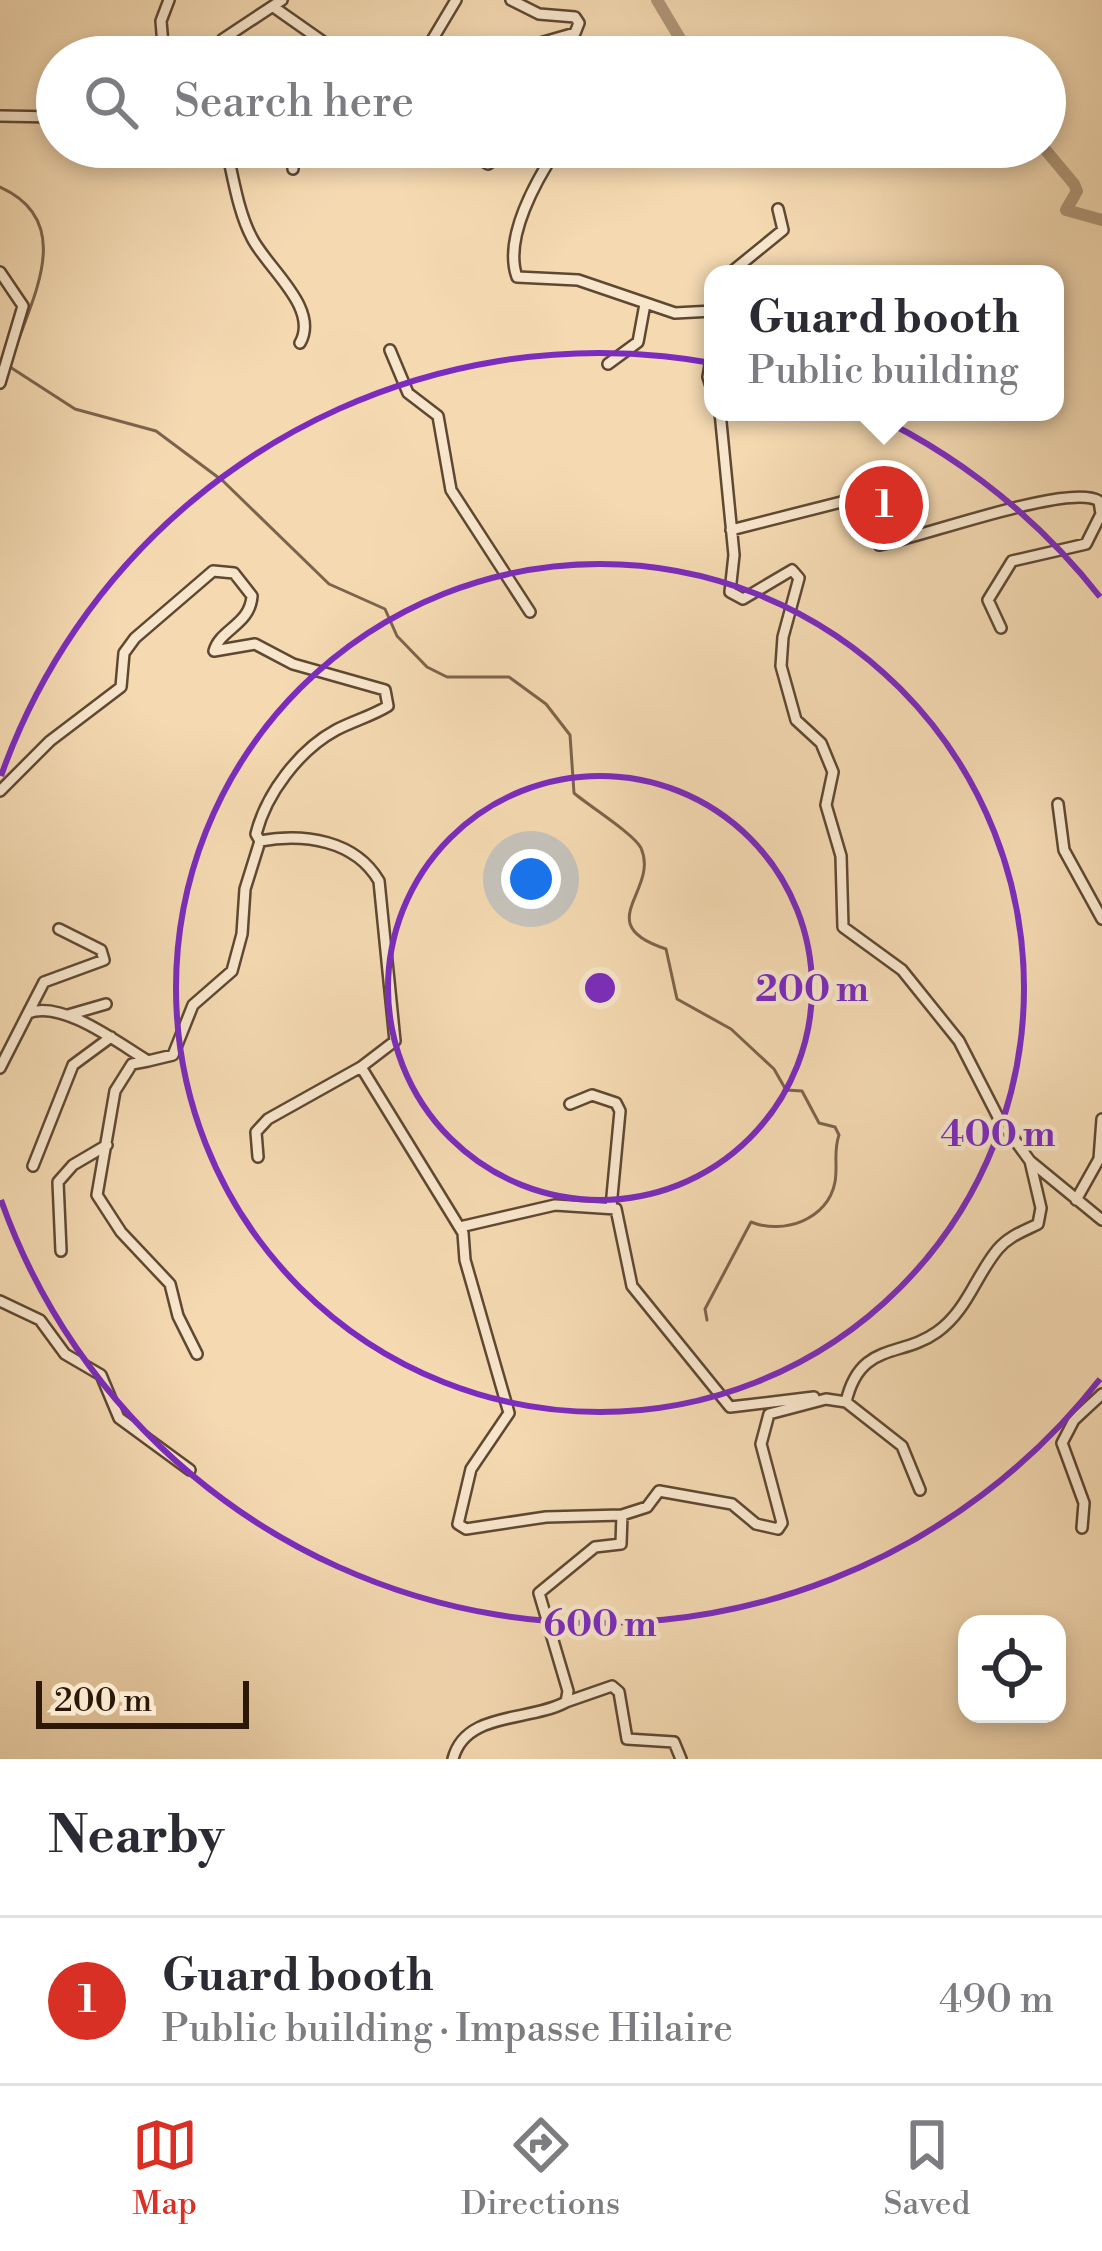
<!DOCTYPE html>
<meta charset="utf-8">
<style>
body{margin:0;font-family:"Libre Bodoni",serif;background:#f7f7f7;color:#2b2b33}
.controls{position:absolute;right:36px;bottom:36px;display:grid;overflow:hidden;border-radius:24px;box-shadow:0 6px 18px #0003}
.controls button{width:108px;height:108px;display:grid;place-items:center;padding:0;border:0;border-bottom:3px solid #e1e1e2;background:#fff;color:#2b2b33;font:60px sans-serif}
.scale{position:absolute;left:36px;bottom:30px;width:213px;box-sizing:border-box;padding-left:12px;border:6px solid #2d1808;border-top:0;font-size:33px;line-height:42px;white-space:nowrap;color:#2d1808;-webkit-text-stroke:9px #f8e6cc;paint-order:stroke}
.you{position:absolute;left:531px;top:879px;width:42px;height:42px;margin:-30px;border:9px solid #fff;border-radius:50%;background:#1a73e8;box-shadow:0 0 0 18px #1a73e833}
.badge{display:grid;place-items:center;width:78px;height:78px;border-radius:50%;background:#d93025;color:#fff;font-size:39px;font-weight:700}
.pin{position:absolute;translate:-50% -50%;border:6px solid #fff;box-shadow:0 3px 12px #0006}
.popup{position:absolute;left:704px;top:265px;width:360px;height:156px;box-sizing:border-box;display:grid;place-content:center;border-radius:24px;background:#fff;filter:drop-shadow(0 3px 9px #0005);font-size:39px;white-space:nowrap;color:#7c7c81}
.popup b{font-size:45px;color:#2b2b33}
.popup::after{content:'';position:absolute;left:50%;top:100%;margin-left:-24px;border:24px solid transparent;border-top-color:#fff}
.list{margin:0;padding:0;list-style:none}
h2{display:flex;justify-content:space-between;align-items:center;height:156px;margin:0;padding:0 48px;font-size:51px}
h2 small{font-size:39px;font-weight:400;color:#7c7c81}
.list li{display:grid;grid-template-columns:78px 1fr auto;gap:36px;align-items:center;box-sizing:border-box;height:168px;padding:0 48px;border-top:3px solid #e1e1e2}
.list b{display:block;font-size:45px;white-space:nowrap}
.list p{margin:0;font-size:39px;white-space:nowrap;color:#7c7c81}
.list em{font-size:39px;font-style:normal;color:#7c7c81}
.icon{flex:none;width:66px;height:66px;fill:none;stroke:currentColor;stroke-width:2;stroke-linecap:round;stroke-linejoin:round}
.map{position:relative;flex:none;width:1102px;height:1759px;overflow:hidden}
.search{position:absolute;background:#fff;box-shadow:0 6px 18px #0003;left:36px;right:36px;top:36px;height:132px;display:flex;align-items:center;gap:30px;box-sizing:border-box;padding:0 42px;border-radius:66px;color:#7c7c81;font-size:45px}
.sheet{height:324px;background:#fff}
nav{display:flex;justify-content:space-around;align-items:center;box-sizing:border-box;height:168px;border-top:3px solid #e1e1e2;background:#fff;font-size:33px;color:#7c7c81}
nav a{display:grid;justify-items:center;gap:6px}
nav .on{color:#d93025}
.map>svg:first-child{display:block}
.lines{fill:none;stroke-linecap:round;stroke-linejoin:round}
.stream{stroke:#7c644b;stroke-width:3}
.river{stroke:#b09778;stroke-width:12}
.minor-casing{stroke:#5f4832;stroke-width:14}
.minor{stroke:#f8e6cc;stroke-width:9}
.ring{fill:none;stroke:#7b2cbf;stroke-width:6}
.centre{fill:#7b2cbf;stroke:#f8e6cc;stroke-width:6}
.ring-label{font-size:36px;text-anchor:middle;font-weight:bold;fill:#7b2cbf;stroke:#f8e6cc;stroke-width:9;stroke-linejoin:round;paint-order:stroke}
</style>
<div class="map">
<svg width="1102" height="1759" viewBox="0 0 1102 1759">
<rect width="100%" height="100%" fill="#f4d9b1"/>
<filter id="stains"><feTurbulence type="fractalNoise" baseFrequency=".00167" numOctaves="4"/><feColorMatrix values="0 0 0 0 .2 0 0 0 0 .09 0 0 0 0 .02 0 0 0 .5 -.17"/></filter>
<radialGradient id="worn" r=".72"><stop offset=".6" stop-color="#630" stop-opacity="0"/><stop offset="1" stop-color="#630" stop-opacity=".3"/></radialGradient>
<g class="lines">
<path class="stream" d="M0,187C76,221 33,296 14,352
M10,367L75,409L156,431L223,481L329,584L385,609L397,636L427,667L447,677H509L546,704L570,735L574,793C589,806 634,834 641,848C660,891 589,924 666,949L677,999L731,1029L774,1069L786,1090L802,1091L819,1123L835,1127L839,1135C833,1152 838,1165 835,1182C828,1220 783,1235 751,1222L705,1309L707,1320"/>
<path class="river" d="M657,0L691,57
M708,57H731
M1043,147L1074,184L1077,191L1066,210L1102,220"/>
<defs>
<path id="minor" d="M511,0L539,14L575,17L579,23L575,33L533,45L523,57
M275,8L322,41L327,57
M164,57L161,21L169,0
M208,57L223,39L282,0
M422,57L456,0
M0,116L57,117
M226,147C233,176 238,212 252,238C267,268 320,308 300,343
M292,147L293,169
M476,147V157L488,164L511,147
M558,147C537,179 503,238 517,277L578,280L675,313L713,311
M0,272L23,306L0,383
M729,274L783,230L778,209
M713,347L708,377L713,392
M390,350L408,393L438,416L451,490L530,612
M608,364L638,342L645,304
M720,412L734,555L730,592L743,599L792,570L799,578L783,637L781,666L796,720L821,743L833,772L826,805L841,856L843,927L902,970L959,1041L998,1117L1030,1161L1102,1220
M731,530L857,498L882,516L879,545C920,538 1070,482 1099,501L1101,514L1086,544L1012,561L988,600L1001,628
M0,791L50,741L121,687L124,653L135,638L213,571L234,573L252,596C250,625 220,629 214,651L255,644L293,664L385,690L388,706C372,716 353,721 336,730C299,750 266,794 256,834L260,841C304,833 355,840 379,881L395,1041L361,1067L268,1119L256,1132L258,1157
M1058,804L1064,850L1102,919
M28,1013L44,982L104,960L101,950L59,929
M68,1015L106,1004
M148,1061L132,1064L115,1091L97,1195L121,1232L170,1284L178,1316L197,1354
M361,1067L463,1233L465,1260L509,1413L471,1469L458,1524L466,1529L546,1517L622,1515L647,1507L659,1491L732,1504L756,1524L778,1529L782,1523L761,1444L769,1414L826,1399L846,1402C860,1341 901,1358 937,1332C967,1311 976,1275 998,1249C1009,1236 1024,1231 1038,1224L1041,1208L1030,1161
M0,1068L28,1013C63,1000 118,1043 148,1061L173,1055L193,1005L232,971L242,934L245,889L260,841
M570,1104L592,1095L616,1103L620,1111L611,1207
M33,1166L73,1065L111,1037
M1076,1200L1099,1159L1102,1119
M460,1227L555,1205L616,1209L632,1286L730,1407L814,1397
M61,1251L58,1182L73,1165L107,1145
M0,1301L40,1320L65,1354L101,1375L119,1418L190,1470
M846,1402L902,1446L920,1490
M1082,1528L1084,1503L1062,1443L1074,1420L1102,1394
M566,1702L612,1686L619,1692L627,1739L674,1742L681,1759
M453,1759C465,1711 529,1722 566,1702L568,1691L539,1593L595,1547L621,1544L622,1515"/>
</defs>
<use href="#minor" class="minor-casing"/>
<use href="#minor" class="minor"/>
</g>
<g class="ring">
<circle cx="600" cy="988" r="212"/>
<circle cx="600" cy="988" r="424"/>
<path d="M1100 1379A635 635 0 0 1 1 1200M1 776A635 635 0 0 1 1100 597"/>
</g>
<circle cx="600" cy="988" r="18" class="centre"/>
<g class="ring-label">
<text x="812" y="1001">200 m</text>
<text x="998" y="1146">400 m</text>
<text x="600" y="1636">600 m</text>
</g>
<rect width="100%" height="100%" filter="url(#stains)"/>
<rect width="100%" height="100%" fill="url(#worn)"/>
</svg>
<div class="controls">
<button><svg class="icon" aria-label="locate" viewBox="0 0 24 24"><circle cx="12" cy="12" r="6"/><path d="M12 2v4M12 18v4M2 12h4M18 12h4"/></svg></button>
</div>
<div class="scale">200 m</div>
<div class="you"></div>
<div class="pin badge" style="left:884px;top:505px">1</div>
<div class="popup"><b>Guard booth</b>Public building</div>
<div class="search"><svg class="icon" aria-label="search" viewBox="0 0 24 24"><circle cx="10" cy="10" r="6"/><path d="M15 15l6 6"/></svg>Search here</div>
</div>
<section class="sheet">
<h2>Nearby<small></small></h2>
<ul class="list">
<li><span class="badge">1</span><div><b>Guard booth</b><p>Public building · Impasse Hilaire</p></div><em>490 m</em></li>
</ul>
</section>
<nav>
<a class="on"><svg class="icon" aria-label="map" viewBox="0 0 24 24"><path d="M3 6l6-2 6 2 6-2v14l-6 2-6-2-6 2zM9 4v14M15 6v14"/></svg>Map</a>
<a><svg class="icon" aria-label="directions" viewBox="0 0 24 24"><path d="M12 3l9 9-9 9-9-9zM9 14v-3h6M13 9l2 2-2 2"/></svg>Directions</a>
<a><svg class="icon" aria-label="saved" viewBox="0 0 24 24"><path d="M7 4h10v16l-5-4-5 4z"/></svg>Saved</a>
</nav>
